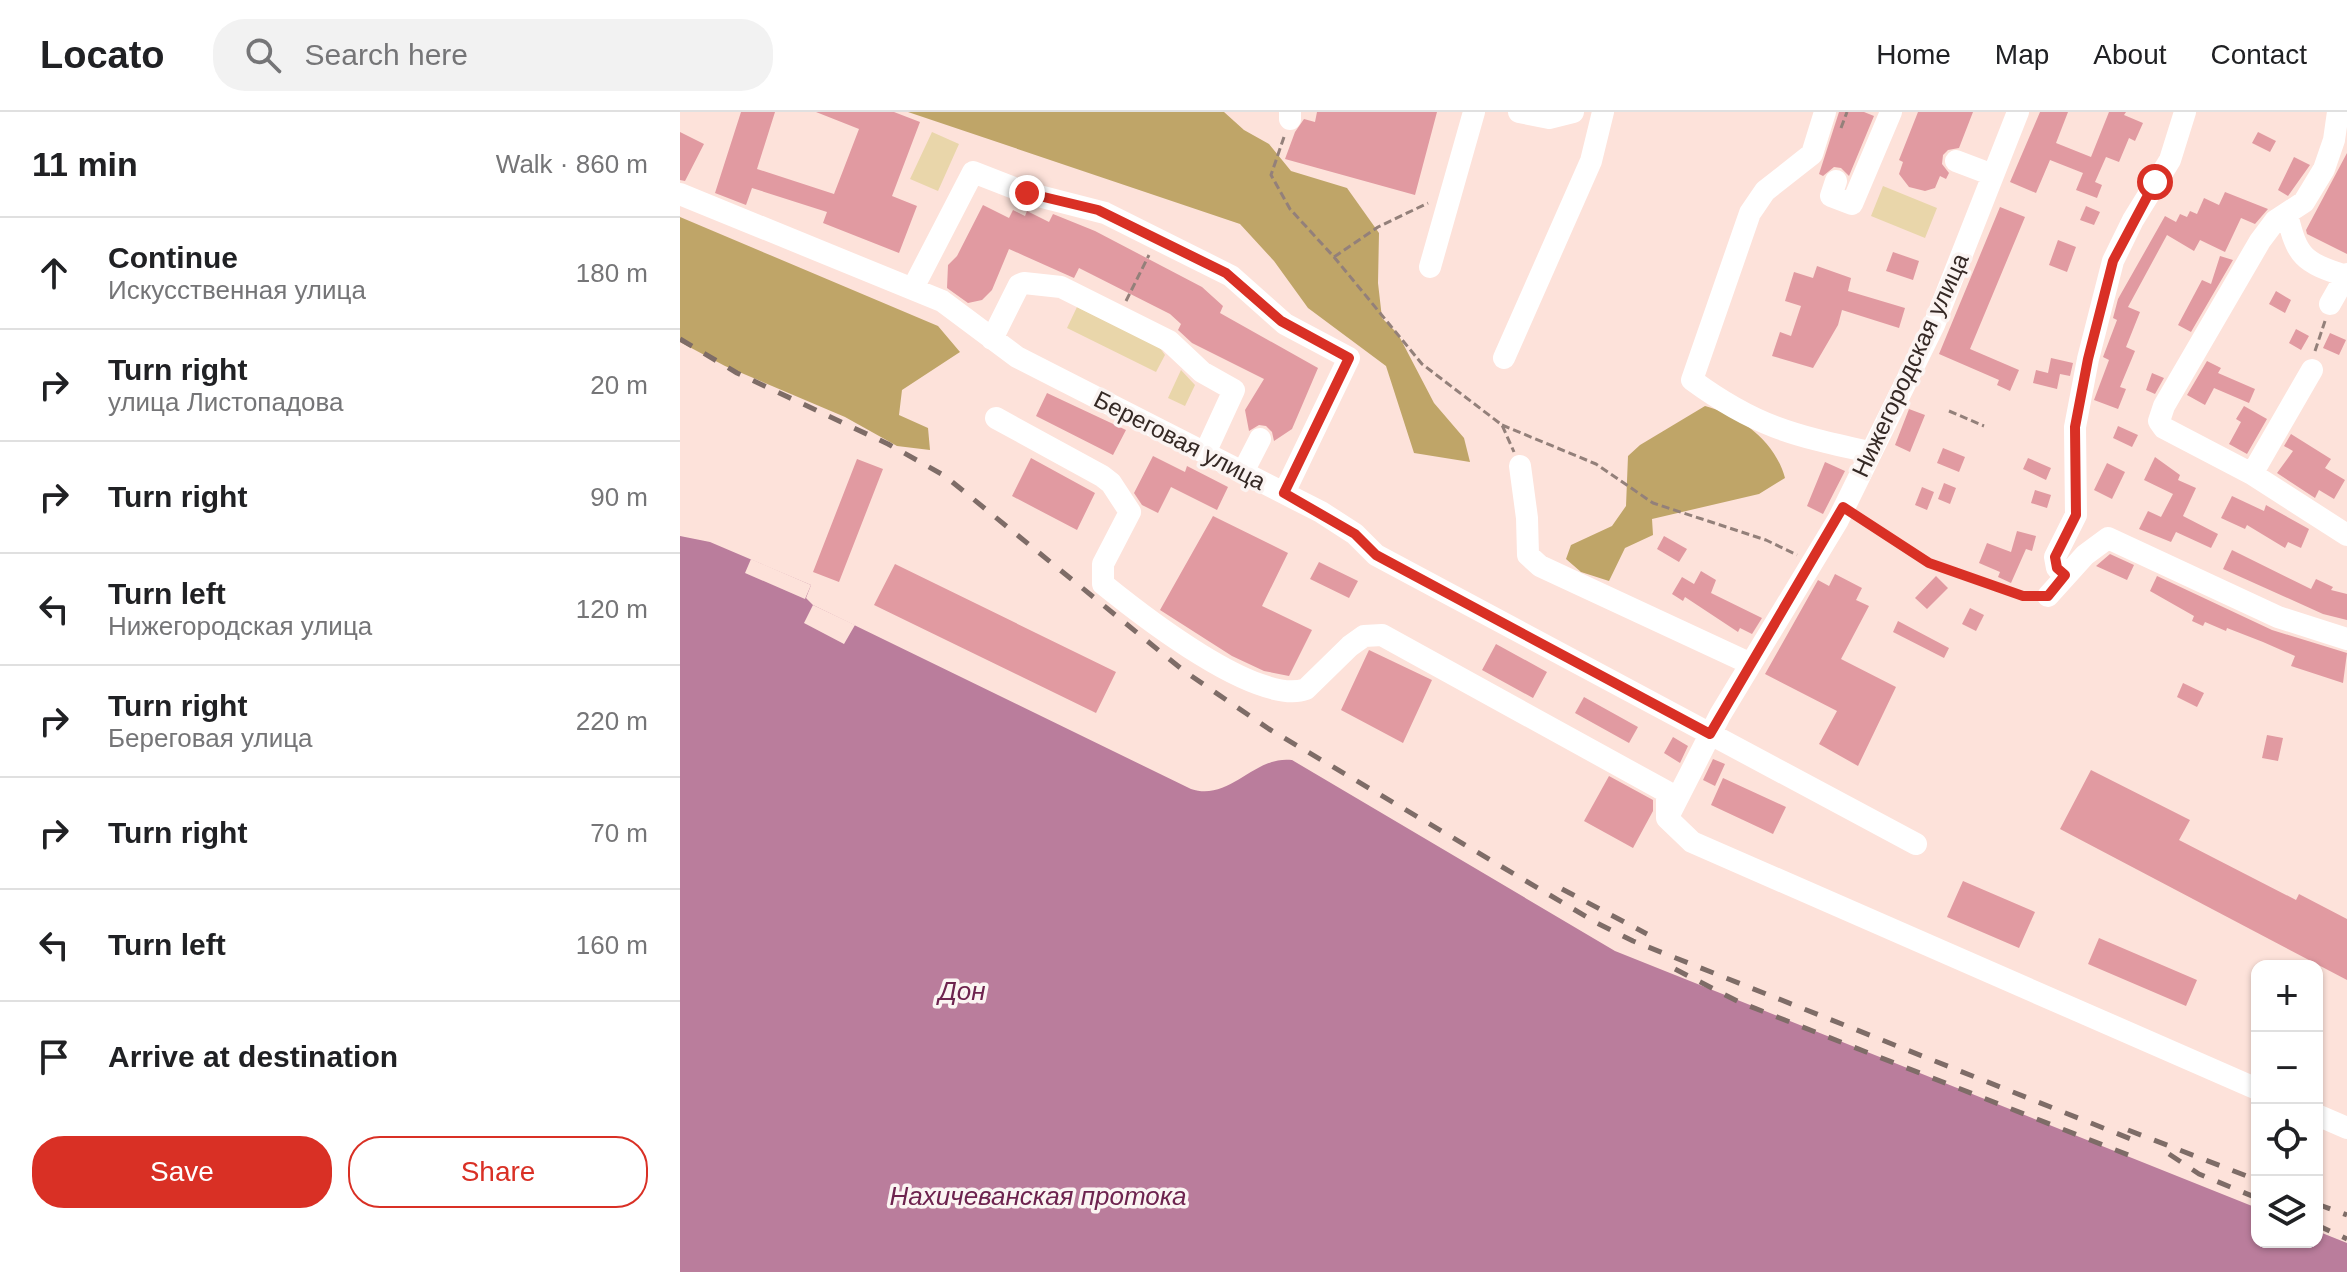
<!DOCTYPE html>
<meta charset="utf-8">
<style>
body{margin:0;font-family:Arial,sans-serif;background:#f2f2f2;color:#202124}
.controls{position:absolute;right:24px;bottom:24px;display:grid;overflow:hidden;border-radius:16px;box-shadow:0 2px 6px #0004}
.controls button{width:72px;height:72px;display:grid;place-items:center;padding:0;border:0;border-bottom:2px solid #e0e0e0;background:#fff;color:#202124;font:40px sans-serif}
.stop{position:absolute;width:24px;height:24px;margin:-18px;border:6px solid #d93025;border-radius:50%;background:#fff}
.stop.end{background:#d93025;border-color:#fff;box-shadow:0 2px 8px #0008}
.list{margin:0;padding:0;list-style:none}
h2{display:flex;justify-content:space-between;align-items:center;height:104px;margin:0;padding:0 32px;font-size:34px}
h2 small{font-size:26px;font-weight:400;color:#757577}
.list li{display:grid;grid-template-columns:52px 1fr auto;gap:24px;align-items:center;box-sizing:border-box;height:112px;padding:0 32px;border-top:2px solid #e0e0e0}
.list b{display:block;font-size:30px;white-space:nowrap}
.list p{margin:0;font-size:26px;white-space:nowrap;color:#757577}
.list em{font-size:26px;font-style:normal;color:#757577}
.actions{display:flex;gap:16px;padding:24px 32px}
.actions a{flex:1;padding:18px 0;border:2px solid #d93025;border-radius:32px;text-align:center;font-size:28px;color:#d93025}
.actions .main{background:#d93025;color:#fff}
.icon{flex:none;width:44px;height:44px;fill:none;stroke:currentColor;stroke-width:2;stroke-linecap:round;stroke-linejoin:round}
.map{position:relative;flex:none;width:1667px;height:1160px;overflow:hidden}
header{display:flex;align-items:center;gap:48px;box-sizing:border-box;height:112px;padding:0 40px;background:#fff;border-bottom:2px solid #e0e0e0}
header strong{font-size:38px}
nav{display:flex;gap:44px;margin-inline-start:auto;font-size:28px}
.search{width:560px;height:72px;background:#f2f2f2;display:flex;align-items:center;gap:20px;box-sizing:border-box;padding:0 28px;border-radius:32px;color:#757577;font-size:30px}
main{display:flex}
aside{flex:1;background:#fff}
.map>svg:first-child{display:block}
.green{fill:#e9d6aa}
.forest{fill:#bfa568}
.water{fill:#ba7d9c}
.pier{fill:#fde2da}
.building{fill:#e19aa1}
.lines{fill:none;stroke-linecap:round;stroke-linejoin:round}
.path{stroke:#93807a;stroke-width:3;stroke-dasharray:8 4;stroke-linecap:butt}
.minor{stroke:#fff;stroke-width:22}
.rail{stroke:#7e6c67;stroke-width:5;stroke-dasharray:14 14;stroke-linecap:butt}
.route{stroke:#d93025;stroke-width:10}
.labels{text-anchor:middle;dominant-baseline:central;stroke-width:7;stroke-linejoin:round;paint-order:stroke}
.street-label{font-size:24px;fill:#352925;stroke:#fbf4f2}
.water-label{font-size:26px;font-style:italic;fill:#6d234e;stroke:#fbf4f2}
</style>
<header>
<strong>Locato</strong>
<div class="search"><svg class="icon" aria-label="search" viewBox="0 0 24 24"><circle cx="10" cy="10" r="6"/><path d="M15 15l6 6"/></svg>Search here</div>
<nav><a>Home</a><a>Map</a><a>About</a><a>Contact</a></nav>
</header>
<main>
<aside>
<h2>11 min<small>Walk · 860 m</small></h2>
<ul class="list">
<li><svg class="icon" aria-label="ahead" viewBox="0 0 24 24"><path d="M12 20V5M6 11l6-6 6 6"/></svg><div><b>Continue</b><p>Искусственная улица</p></div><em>180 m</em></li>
<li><svg class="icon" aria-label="right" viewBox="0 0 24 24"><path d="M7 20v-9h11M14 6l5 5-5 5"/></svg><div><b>Turn right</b><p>улица Листопадова</p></div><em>20 m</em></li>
<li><svg class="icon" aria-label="right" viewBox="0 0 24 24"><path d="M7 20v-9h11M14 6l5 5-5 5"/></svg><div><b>Turn right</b></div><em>90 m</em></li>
<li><svg class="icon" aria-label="left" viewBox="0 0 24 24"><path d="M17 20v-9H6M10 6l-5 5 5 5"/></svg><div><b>Turn left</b><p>Нижегородская улица</p></div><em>120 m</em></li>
<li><svg class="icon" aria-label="right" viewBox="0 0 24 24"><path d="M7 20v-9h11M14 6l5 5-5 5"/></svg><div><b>Turn right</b><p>Береговая улица</p></div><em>220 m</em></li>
<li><svg class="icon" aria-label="right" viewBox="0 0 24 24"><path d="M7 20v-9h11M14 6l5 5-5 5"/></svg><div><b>Turn right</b></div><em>70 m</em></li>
<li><svg class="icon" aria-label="left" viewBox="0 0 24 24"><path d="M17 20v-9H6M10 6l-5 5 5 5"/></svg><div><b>Turn left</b></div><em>160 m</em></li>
<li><svg class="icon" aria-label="arrive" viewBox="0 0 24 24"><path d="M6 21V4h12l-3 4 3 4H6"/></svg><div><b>Arrive at destination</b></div></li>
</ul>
<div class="actions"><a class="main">Save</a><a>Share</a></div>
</aside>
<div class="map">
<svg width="1667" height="1160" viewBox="0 0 1667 1160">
<rect width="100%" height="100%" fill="#fde2da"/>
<path class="green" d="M252,20L279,32L258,79L230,67Z
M1203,74L1257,96L1245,126L1191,104Z
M397,195L480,236L485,243L476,260L387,216Z
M501,258L515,273L505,294L488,286Z"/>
<path class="forest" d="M228,0H544L564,18L589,32L611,59L667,76L699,121L698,171L702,206L718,222L754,291L784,326L790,350L734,341L706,254L628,196L594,149L560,112Z
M0,105L258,214L280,240L222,278L219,303L248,316L250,338L217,334L165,305L45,254L0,230Z
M1025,294C1061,304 1095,329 1105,366L1079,382L972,407L973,423L945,436L929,469L901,460L886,447L891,433L932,414L946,394L948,344L960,333Z"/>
<path class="water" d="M0,424L30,430L131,473L126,486L133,493L511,677C550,690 574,643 612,648L935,839L1577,1096V1130H1637V1119L1667,1131V1160H0Z"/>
<path class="pier" d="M71,447L131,473L125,487L65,461Z
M133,493L175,513L164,532L124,511Z"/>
<path class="building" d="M61,0H95L77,57L154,82L179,17L136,0H214L240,10L212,84L237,94L219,141L143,111L147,100L72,76L66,93L35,81Z
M637,0H757L735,83L605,47L615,20L624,7L635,10Z
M1159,0H1184L1194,4L1169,64L1161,56L1154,55L1143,64L1139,62Z
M1238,0H1293L1279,36L1268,38L1263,43L1262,52L1269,61L1266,67L1260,64L1255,76L1245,79L1229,75L1219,62L1223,50L1219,48Z
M1360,0H1388L1376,31L1411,45L1429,0H1446L1444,3L1463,11L1455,29L1449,26L1439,50L1426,45L1415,70L1422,73L1417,86L1396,78L1403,61L1370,48L1356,81L1330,70Z
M0,20L24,32L5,69L0,68Z
M1578,20L1596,29L1590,40L1572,31Z
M1667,41V142L1627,122L1626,118Z
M1614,45L1630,53L1608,84L1598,78Z
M1545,80L1588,97L1575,112L1561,106L1545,140L1520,128L1514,139L1487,123L1448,195L1460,200L1446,235L1455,239L1440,275L1446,277L1438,297L1414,288L1429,248L1423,245L1437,208L1433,206L1438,187L1485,104L1496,110L1500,102L1507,105L1510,99L1517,102L1524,86L1539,93Z
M303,93L329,106L333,98L345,104L347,99L369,110L373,102L415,119L522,175L543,194L540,201L638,256L612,317L594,329L592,320L586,314L579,313L569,319L565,298L584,267L512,231L498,218L501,212L490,202L399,156L394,166L329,137L312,178L302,188L288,191L267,176L268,153L277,144Z
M1406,94L1420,100L1414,113L1400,108Z
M1320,95L1345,105L1290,237L1339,258L1330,279L1317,273L1319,268L1259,242Z
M1378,128L1396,135L1387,160L1369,153Z
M1213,140L1239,149L1233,168L1206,159Z
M1540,144L1553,148L1511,220L1498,213L1522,168L1531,172Z
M1137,154L1171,166L1168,179L1225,196L1219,216L1162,198L1158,213L1133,256L1092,244L1100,220L1111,224L1121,194L1105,189L1114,160L1133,166Z
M1596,179L1611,188L1605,201L1589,192Z
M1616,217L1629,224L1621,238L1609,231Z
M1650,221L1666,228L1659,243L1643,236Z
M1371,246L1393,251L1390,264L1380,262L1377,277L1353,271L1356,258L1368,261Z
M1527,249L1541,256L1538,261L1575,277L1569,291L1534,276L1525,293L1507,283Z
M1472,261L1484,266L1475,282L1466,278Z
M367,281L446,318L433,343L356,304Z
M1564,294L1587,307L1567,342L1549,332L1561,310L1556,307Z
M1229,297L1245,303L1230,340L1215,333Z
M1438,314L1458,323L1452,335L1433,326Z
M1611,322L1651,347L1645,356L1665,368L1654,387L1639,378L1635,386L1597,361L1613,339L1604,334Z
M1263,336L1285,345L1279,360L1257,351Z
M473,344L505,360L507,354L548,375L537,398L491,375L478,401L462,393L454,381Z
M1475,345L1500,363L1498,368L1516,376L1503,404L1538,422L1531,436L1496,420L1491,430L1459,417L1468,399L1481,405L1493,382L1464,368Z
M351,346L415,381L397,418L332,384Z
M1348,346L1371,356L1366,368L1343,357Z
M177,347L203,357L159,470L133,460Z
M1145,350L1165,359L1143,402L1127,394Z
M1427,351L1445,360L1432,387L1414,378Z
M1264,371L1276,376L1270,392L1258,387Z
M1242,375L1254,380L1247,398L1235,393Z
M1355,378L1371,383L1367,396L1351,391Z
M1552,384L1584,399L1586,393L1629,417L1621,436L1608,430L1605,436L1567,413L1565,417L1541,406Z
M533,404L608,441L582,494L632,518L609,564L584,559L552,544L480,498Z
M1337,419L1356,424L1352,439L1346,437L1331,471L1318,465L1320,460L1299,451L1307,431L1331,440Z
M984,424L1007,437L999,450L977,437Z
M1552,438L1631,477L1636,467L1653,475L1651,478L1667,482V508L1643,502L1543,457Z
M1430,442L1454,453L1447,468L1416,454Z
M639,450L678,469L669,486L630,467Z
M215,452L436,560L416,601L194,493Z
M1021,459L1036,468L1031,481L1082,506L1072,522L1060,516L1058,520L1005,485L1003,489L992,482L1002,465L1014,472Z
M1155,462L1182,476L1176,488L1189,494L1161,547L1216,575L1178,654L1139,632L1157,599L1085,562L1138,468L1149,474Z
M1256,464L1268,476L1247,497L1235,486Z
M1477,464L1592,518L1667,541L1663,571L1611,554L1615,544L1583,530L1547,516L1546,519L1525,510L1523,514L1512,509L1514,504L1470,479Z
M1290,496L1304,503L1296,519L1282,512Z
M1218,509L1269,536L1264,546L1213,520Z
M816,532L867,560L853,586L802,558Z
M689,538L752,568L723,631L661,598Z
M1503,571L1524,581L1517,595L1497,585Z
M904,585L958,615L949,631L895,601Z
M1587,623L1603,626L1598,649L1582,646Z
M993,625L1008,634L1000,651L984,641Z
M1033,647L1045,652L1035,674L1023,668Z
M1411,658L1510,708L1499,728L1616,788L1619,782L1667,807V868L1380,717Z
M929,664L973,688V699L953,736L904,709Z
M1043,666L1106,695L1093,722L1031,693Z
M1283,769L1355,800L1339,836L1267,805Z
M1419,826L1517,868L1506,894L1408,852Z"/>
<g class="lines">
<path class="path" d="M1161,16L1167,0
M604,25L591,63L610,97L654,145L742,252L822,313L834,340
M654,145L698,115L748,91
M446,189L469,143
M1635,239L1645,209
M1269,299L1304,314
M822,313L916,352L973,391L1086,428L1117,443
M1180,406L1249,451L1349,485"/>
<path class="minor" d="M839,0L869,6L893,0
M1145,0L1132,42L1085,79L1070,101L1012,268C1076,315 1113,323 1189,340
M1658,0L1654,28L1644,57L1624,90L1595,109L1580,129L1484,294L1479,309L1484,316L1572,362L1667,423
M610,7V0
M1276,49L1313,63
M1156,69L1151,84L1172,92L1211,0
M0,82L262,189L337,245L641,400L675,422L696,443L1236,732
M1607,102C1617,145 1623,150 1666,164
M750,155L794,0
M233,176L293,60L347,81L425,101L551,164L605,212L669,246L604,381
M1650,192L1667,162
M312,227L339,173L344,171L381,175L489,229L522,260L554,278L525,341
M824,246L911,49L923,0
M316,306L422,364L431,371L450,400L423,452V472C460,502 578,595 626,577L670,534L684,524L702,523L987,680V706L1012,730L1577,977
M840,354L847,406L848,443L860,454L1071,552
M563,360L580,327
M1572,362L1632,258
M1385,463L1377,456L1375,445L1396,403L1395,315L1408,247L1433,149L1453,108L1490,48L1505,0
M1368,484L1405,443L1428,426L1598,505L1667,527
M989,703L1040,603L1158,408L1254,213L1338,0
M1637,1003L1667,1016"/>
<path class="rail" d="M0,227L57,261L208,332L265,364L504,559L589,617L917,811L953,829L1456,1029
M882,777L967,822
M995,857L1059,890L1451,1044
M1448,1018L1577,1068
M1489,1042L1519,1062L1577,1086
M1637,1092L1667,1103
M1637,1113L1667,1127"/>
</g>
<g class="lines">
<path class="route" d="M347,81L418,98L546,161L601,209L669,246L604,381L675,422L696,443L1030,622L1163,395L1249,451L1343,484H1368L1385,463L1377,456L1375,445L1396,403L1395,315L1408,247L1433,149L1475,70"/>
</g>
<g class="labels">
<g class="street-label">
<text transform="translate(1230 253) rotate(-65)">Нижегородская улица</text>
<text transform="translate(500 328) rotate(27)">Береговая улица</text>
</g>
<g class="water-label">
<text x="282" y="879">Дон</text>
<text x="358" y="1084">Нахичеванская протока</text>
</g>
</g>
</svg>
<div class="controls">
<button>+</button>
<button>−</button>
<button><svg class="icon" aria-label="locate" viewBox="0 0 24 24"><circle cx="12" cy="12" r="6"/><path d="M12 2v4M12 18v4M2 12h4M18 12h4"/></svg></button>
<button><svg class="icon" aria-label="layers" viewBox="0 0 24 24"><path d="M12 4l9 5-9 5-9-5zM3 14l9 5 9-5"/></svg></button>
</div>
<div class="stop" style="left:1475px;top:70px"></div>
<div class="stop end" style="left:347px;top:81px"></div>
</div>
</main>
